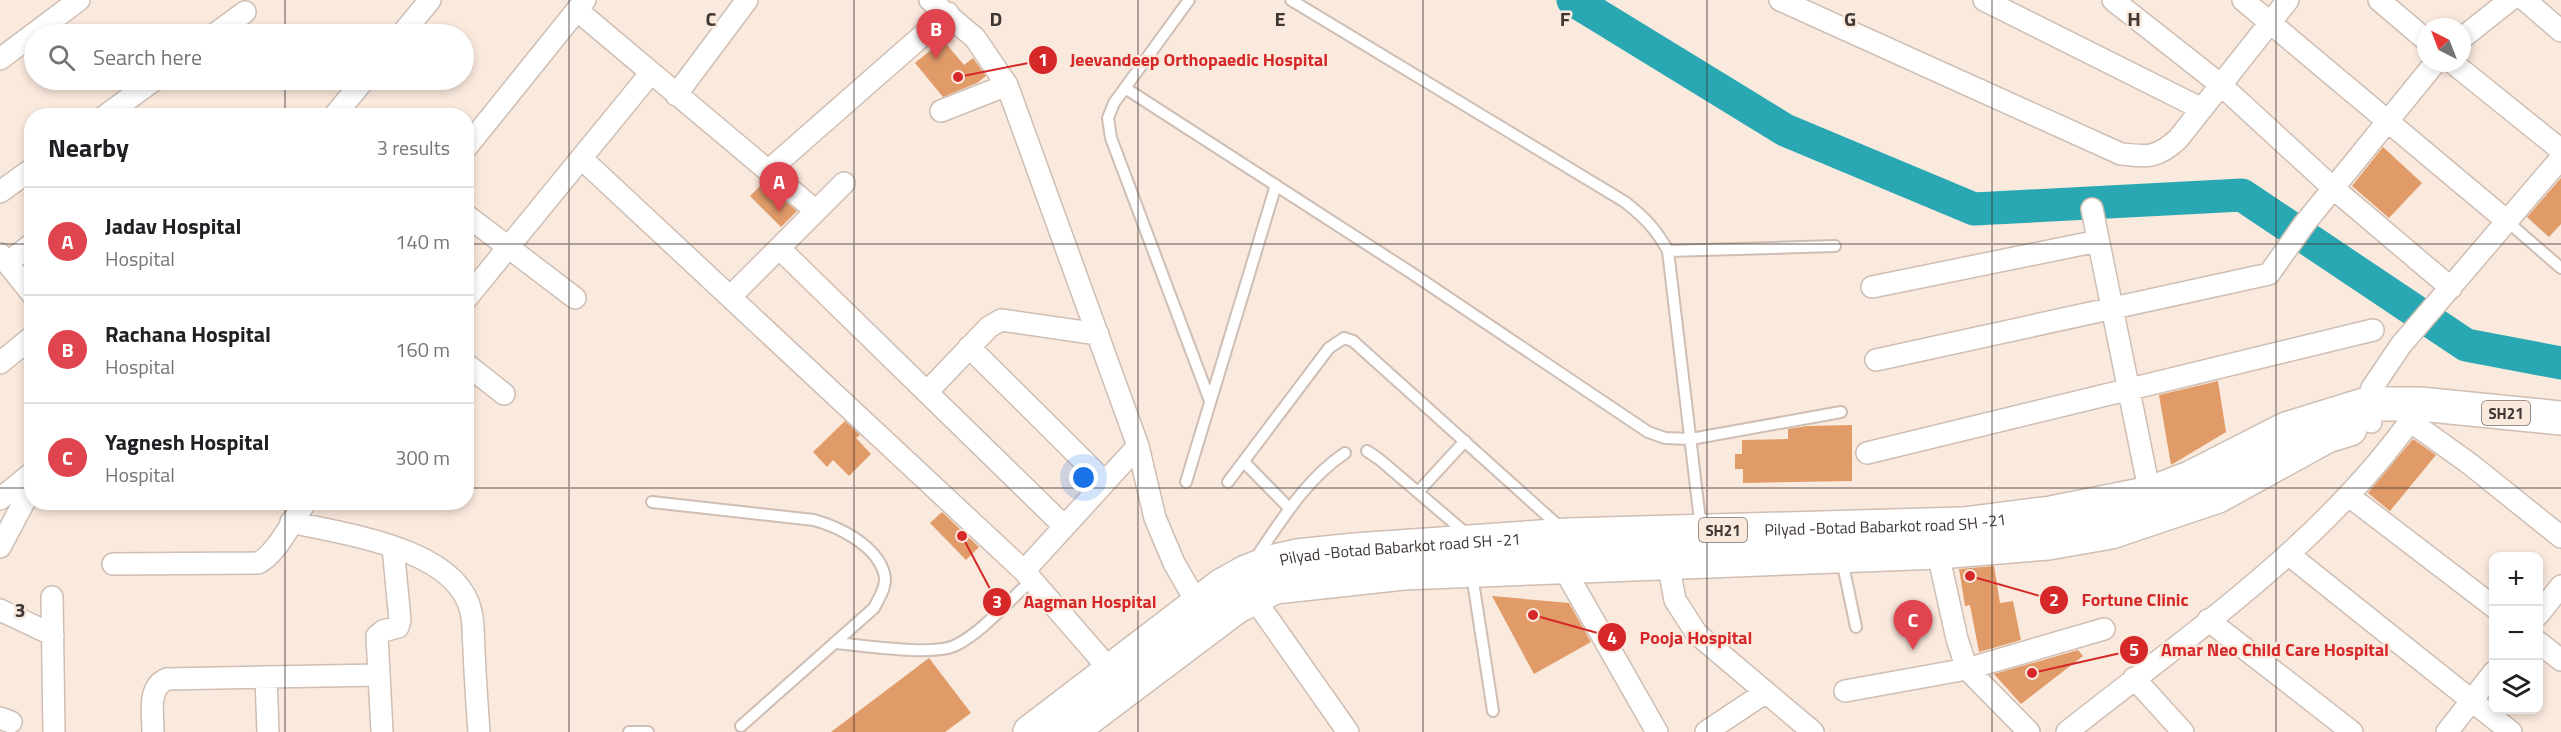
<!DOCTYPE html>
<meta charset="utf-8">
<style>
body{margin:0;font-family:"Titillium Web",sans-serif;background:#f6f6f6;color:#202124}
.controls{position:absolute;right:18px;bottom:18px;display:grid;overflow:hidden;border-radius:12px;box-shadow:0 3px 9px #0003}
.controls button{width:54px;height:54px;display:grid;place-items:center;padding:0;border:0;border-bottom:2px solid #e0e0e0;background:#fff;color:#202124;font:30px sans-serif}
.compass{position:absolute;left:2417px;top:18px;width:54px;height:54px;border-radius:50%;background:#fff;box-shadow:0 3px 9px #0003;rotate:318deg}
.you{position:absolute;left:1084px;top:478px;width:21px;height:21px;margin:-15px;border:4px solid #fff;border-radius:50%;background:#1a73e8;box-shadow:0 0 0 9px #1a73e833}
.badge{display:grid;place-items:center;width:39px;height:39px;border-radius:50%;background:#458d92;color:#fff;font-size:20px;font-weight:700}
.pin{position:absolute;translate:-50% -50px;filter:drop-shadow(0 2px 3px #0008)}
.pin::after{content:'';position:absolute;top:32px;width:21px;height:18px;background:inherit;clip-path:polygon(0 0,100% 0,50% 100%)}
.list{margin:0;padding:0;list-style:none}
h2{display:flex;justify-content:space-between;align-items:center;height:78px;margin:0;padding:0 24px;font-size:26px}
h2 small{font-size:20px;font-weight:400;color:#757577}
.list li{display:grid;grid-template-columns:39px 1fr auto;gap:18px;align-items:center;box-sizing:border-box;height:108px;padding:0 24px;border-top:2px solid #e0e0e0}
.list b{display:block;font-size:22px;white-space:nowrap}
.list p{margin:0;font-size:20px;white-space:nowrap;color:#757577}
.list em{font-size:20px;font-style:normal;color:#757577}
.icon{flex:none;width:33px;height:33px;fill:none;stroke:currentColor;stroke-width:2;stroke-linecap:round;stroke-linejoin:round}
.map{position:relative;flex:none;width:2561px;height:732px;overflow:hidden}
.search{position:absolute;background:#fff;box-shadow:0 3px 9px #0003;left:24px;top:24px;width:450px;height:66px;display:flex;align-items:center;gap:15px;box-sizing:border-box;padding:0 21px;border-radius:33px;color:#757577;font-size:22px}
.panel{position:absolute;background:#fff;box-shadow:0 3px 9px #0003;left:24px;top:108px;width:450px;height:402px;border-radius:24px}
.map>svg:first-child{display:block}
.lines{fill:none;stroke-linecap:round;stroke-linejoin:round}
.river{stroke:#29a8b3;stroke-width:33}
.building{fill:#e09b69}
.service-casing{stroke:#cebeb3;stroke-width:14}
.minor-casing{stroke:#cebeb3;stroke-width:24}
.primary-casing{stroke:#cebeb3;stroke-width:36}
.service{stroke:#fff;stroke-width:10}
.minor{stroke:#fff;stroke-width:21}
.primary{stroke:#fff;stroke-width:33}
.grid{fill:none;stroke:#3e3733;stroke-width:1.5;stroke-opacity:0.55}
.labels{text-anchor:middle;dominant-baseline:central;stroke-width:5;stroke-linejoin:round;paint-order:stroke}
.shield{fill:#fae9dd;stroke:#766c66;stroke-width:1.5}
.shield-label{font-size:15px;font-weight:bold;fill:#3e3733}
.street-label{font-size:16px;fill:#3e3733;stroke:#fae9dd}
.grid-label{font-size:20px;text-anchor:middle;font-weight:bold;fill:#3e3733;stroke:#fae9dd;stroke-width:5;stroke-linejoin:round;paint-order:stroke}
.leader{fill:none;stroke:#d62828;stroke-width:2}
.callout-dot{fill:#d62828;stroke:#fae9dd;stroke-width:2}
.mark-label{font-size:18px;text-anchor:middle;font-weight:bold;fill:#fff}
.callout-label{font-size:18px;text-anchor:middle;font-weight:bold;fill:#d62828;stroke:#fae9dd;stroke-width:5;stroke-linejoin:round;paint-order:stroke}
</style>
<div class="map">
<svg width="2561" height="732" viewBox="0 0 2561 732">
<rect width="100%" height="100%" fill="#fae9dd"/>
<g class="lines">
<path class="river" d="M1573,0L1785,130L1974,209L2242,195L2466,345L2561,363"/>
</g>
<path class="building" d="M943,40L964,65L973,58L986,76L977,83L943,97L915,63Z
M2383,147L2422,183L2389,218L2352,186Z
M2561,178V224L2549,237L2527,217Z
M761,185L772,196L775,193L797,211L781,227L750,196Z
M2218,381L2226,432L2171,465L2159,395Z
M845,421L860,435L856,438L871,454L849,476L833,460L827,467L813,452Z
M1852,425V481L1743,483V469H1735V454H1742V440L1788,439V429L1808,426Z
M2413,439L2436,455L2390,511L2368,493Z
M942,512L979,547L966,560L930,523Z
M1994,566L2000,603L2013,601L2021,640L1979,652L1970,605L1965,606L1959,569Z
M1492,596L1569,603L1591,642L1534,674Z
M2078,650L2083,656L2021,704L1994,674Z
M929,658L971,713L945,732H831Z"/>
<g class="lines">
<defs>
<path id="service" d="M1189,0L1114,103L1108,118L1111,138L1210,401
M1291,0L1625,202C1644,217 1656,229 1668,251L1701,529
M1125,88L1410,272L1648,432L1665,438L1691,439L1841,412
M2508,222L2561,268
M1668,251L1835,246
M1367,451L1379,459L1468,535
M1245,463L1289,508
M1186,482L1276,185
M1228,482L1329,348L1344,338L1353,341L1562,529
M1418,492L1465,441
M652,502L814,520C839,527 876,545 884,573C888,585 879,598 874,608L741,726
M1255,559C1281,521 1306,479 1345,453
M1842,560L1856,627
M1472,575L1493,711
M834,643C863,645 930,656 954,646C981,634 1010,599 1032,580
M629,732H648"/>
<path id="minor" d="M930,0L975,38L1007,85L1138,446L1155,518L1174,563L1197,603
M1780,0L2121,154C2149,157 2157,158 2178,139L2288,0
M1984,0L2202,109
M2113,0L2221,85L2333,188L2451,288
M2243,0L2508,222
M2379,0L2426,40
M2525,0L2561,31
M578,11L816,211
M215,34L245,12
M402,34L430,0
M2462,38L2510,0
M0,59L79,0
M2453,63L2561,150
M676,95L747,0
M941,111L1007,85
M105,116L154,80
M334,116L364,80
M466,148L585,0
M581,158L1024,571L1118,679
M768,171L948,13
M0,192L32,169
M2092,209L2152,504
M466,215L575,298
M779,248L1064,526
M0,254L32,294
M7,263L32,244
M1872,287L2098,241
M730,297L844,183
M466,299L650,74
M969,347L1105,482
M1876,360L2269,274L2305,223L2435,63
M0,363L32,337
M466,364L504,394
M927,392L989,327L1001,320L1098,334
M2410,421L2470,464L2561,537
M2371,422L2367,404L2372,388L2401,345L2561,158
M1867,453L2373,330
M2349,496L2494,607
M0,499L32,473
M291,522C343,534 458,548 471,612C474,624 473,637 474,649C475,677 477,704 479,732
M1935,540L1957,639L1967,669L2029,732
M0,547L32,487
M2288,554L2511,732
M1668,563L1675,600L1697,634L1813,732
M113,564L258,563C277,554 292,520 306,502
M1563,567L1657,732
M1024,571L1138,446
M52,597L54,732
M1253,597L1348,732
M0,610L53,635
M2538,615L2561,586
M2208,620L2352,732
M2538,642L2561,660
M266,677L268,732
M2134,678L2183,732
M1845,691L1967,669L2104,629
M0,718L11,722
M153,732C153,714 147,687 167,679L379,675
M382,732L377,636L383,631L398,627L400,620L393,547
M1706,732L1766,692
M2067,732C2189,635 2324,544 2415,414
M2447,732L2494,672"/>
<g id="primary">
<path id="s1" d="M1030,732L1221,586L1246,572L1271,562L1297,556L1355,550L1569,535L1963,524L2051,513L2151,493L2192,477L2286,429L2367,404H2420L2561,418"/>
<path d="M1070,732L1236,607L1275,587L1403,573L1938,552L2048,543L2111,532L2218,496L2327,436L2350,429"/>
</g>
</defs>
<use href="#service" class="service-casing"/>
<use href="#minor" class="minor-casing"/>
<use href="#primary" class="primary-casing"/>
<use href="#service" class="service"/>
<use href="#minor" class="minor"/>
<use href="#primary" class="primary"/>
</g>
<path class="grid" d="M285,0V34M569,0V732M854,0V732M1138,0V732M1423,0V732M1707,0V732M1992,0V732M2276,0V732M285,80V116M0,244H32M466,244H2561M0,488H32M466,488H2561M285,502V732"/>
<g class="labels">
<g class="shield">
<rect x="2482" y="401" width="48" height="24" rx="4.5"/>
<rect x="1699" y="518" width="48" height="24" rx="4.5"/>
</g>
<g class="shield-label">
<text x="2506" y="413">SH21</text>
<text x="1723" y="530">SH21</text>
</g>
<g class="street-label">
<text stroke="none"><textPath href="#s1" startOffset="912">Pilyad -Botad Babarkot road SH -21</textPath></text>
<text stroke="none"><textPath href="#s1" startOffset="426">Pilyad -Botad Babarkot road SH -21</textPath></text>
</g>
</g>
<g class="grid-label">
<text x="711" y="26">C</text>
<text x="996" y="26">D</text>
<text x="1280" y="26">E</text>
<text x="1565" y="26">F</text>
<text x="1850" y="26">G</text>
<text x="2134" y="26">H</text>
<text x="20" y="617">3</text>
</g>
<path class="leader" d="M958 77L1043 60M1970 576L2054 600M962 536L997 602M1533 615L1612 637M2032 673L2134 650"/>
<g class="callout-dot">
<circle cx="958" cy="77" r="6"/>
<circle cx="1970" cy="576" r="6"/>
<circle cx="962" cy="536" r="6"/>
<circle cx="1533" cy="615" r="6"/>
<circle cx="2032" cy="673" r="6"/>
<circle cx="1043" cy="60" r="15"/>
<circle cx="2054" cy="600" r="15"/>
<circle cx="997" cy="602" r="15"/>
<circle cx="1612" cy="637" r="15"/>
<circle cx="2134" cy="650" r="15"/>
</g>
<g class="mark-label">
<text x="1043" y="66">1</text>
<text x="2054" y="606">2</text>
<text x="997" y="608">3</text>
<text x="1612" y="644">4</text>
<text x="2134" y="656">5</text>
</g>
<g class="callout-label">
<text x="1199" y="66">Jeevandeep Orthopaedic Hospital</text>
<text x="2135" y="606">Fortune Clinic</text>
<text x="1090" y="608">Aagman Hospital</text>
<text x="1696" y="644">Pooja Hospital</text>
<text x="2275" y="656">Amar Neo Child Care Hospital</text>
</g>
</svg>
<div class="controls">
<button>+</button>
<button>−</button>
<button><svg class="icon" aria-label="layers" viewBox="0 0 24 24"><path d="M12 4l9 5-9 5-9-5zM3 14l9 5 9-5"/></svg></button>
</div>
<svg class="compass" viewBox="-18 -18 36 36"><path d="M0-13l5 13h-10z" fill="#e53935"/><path d="M0 13l5-13h-10z" fill="#757577"/></svg>
<div class="you"></div>
<div class="pin badge" style="left:779px;top:212px;background:#e0444e">A</div>
<div class="pin badge" style="left:936px;top:59px;background:#e0444e">B</div>
<div class="pin badge" style="left:1913px;top:650px;background:#e0444e">C</div>
<div class="search"><svg class="icon" aria-label="search" viewBox="0 0 24 24"><circle cx="10" cy="10" r="6"/><path d="M15 15l6 6"/></svg>Search here</div>
<section class="panel">
<h2>Nearby<small>3 results</small></h2>
<ul class="list">
<li><span class="badge" style="background:#e0444e">A</span><div><b>Jadav Hospital</b><p>Hospital</p></div><em>140 m</em></li>
<li><span class="badge" style="background:#e0444e">B</span><div><b>Rachana Hospital</b><p>Hospital</p></div><em>160 m</em></li>
<li><span class="badge" style="background:#e0444e">C</span><div><b>Yagnesh Hospital</b><p>Hospital</p></div><em>300 m</em></li>
</ul>
</section>
</div>
